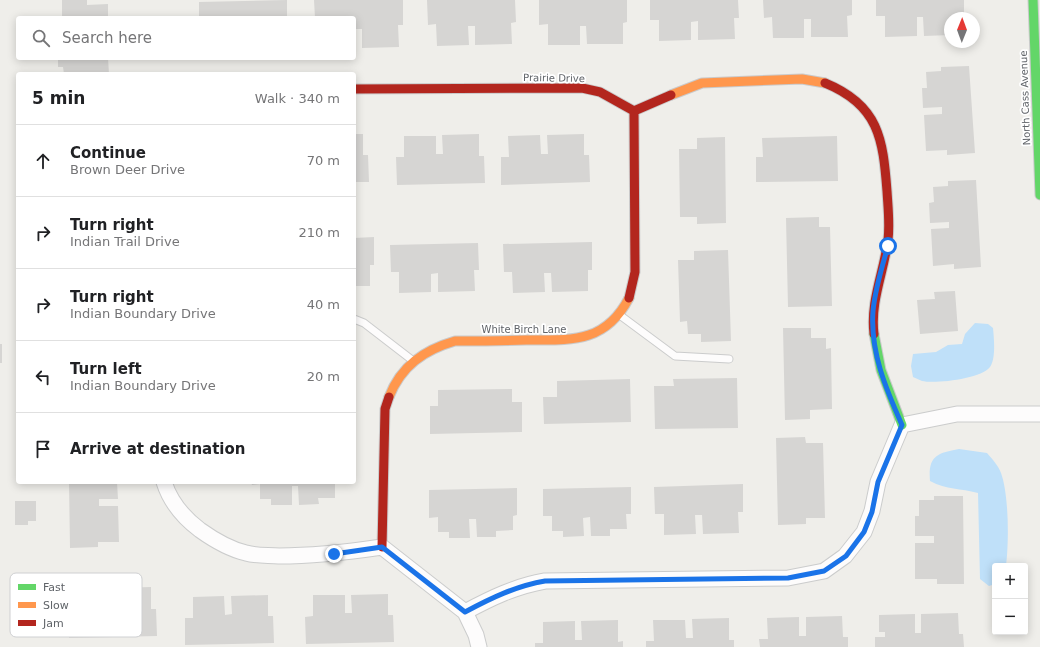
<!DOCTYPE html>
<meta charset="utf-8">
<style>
body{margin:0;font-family:"DejaVu Sans",sans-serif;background:#f2f2f2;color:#202124}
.controls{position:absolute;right:12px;bottom:12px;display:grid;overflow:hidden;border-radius:4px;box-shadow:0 2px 10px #0003}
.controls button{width:36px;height:36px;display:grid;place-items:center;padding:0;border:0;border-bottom:1px solid #e0e0e0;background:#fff;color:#202124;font:20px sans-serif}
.compass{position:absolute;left:944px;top:12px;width:36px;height:36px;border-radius:50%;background:#fff;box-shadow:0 2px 10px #0003;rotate:1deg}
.stop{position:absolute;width:12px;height:12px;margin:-9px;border:3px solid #1a73e8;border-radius:50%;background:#fff}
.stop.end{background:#1a73e8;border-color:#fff;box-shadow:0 1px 4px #0008}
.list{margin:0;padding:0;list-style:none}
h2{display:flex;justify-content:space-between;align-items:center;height:52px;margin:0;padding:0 16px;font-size:17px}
h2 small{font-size:13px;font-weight:400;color:#757577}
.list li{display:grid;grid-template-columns:26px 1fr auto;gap:12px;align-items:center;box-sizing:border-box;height:72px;padding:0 16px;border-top:1px solid #e0e0e0}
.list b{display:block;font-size:15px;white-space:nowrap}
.list p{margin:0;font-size:13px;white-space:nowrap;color:#757577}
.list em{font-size:13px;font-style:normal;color:#757577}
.icon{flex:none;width:22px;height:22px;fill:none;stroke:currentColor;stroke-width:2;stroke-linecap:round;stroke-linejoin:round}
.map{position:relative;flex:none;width:1040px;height:647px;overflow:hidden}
.search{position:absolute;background:#fff;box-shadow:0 2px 10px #0003;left:16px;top:16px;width:340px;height:44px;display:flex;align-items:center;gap:10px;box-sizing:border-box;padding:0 14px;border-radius:4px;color:#757577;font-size:15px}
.panel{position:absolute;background:#fff;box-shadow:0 2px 10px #0003;left:16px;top:72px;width:340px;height:412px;border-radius:4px}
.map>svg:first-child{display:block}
.water{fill:#bfe0f9}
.building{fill:#d6d5d3}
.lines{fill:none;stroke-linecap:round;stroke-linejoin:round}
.lane-casing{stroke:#cbcccc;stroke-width:9}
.street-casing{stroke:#cbcccc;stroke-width:17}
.fast-casing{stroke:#cacacb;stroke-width:11}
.slow-casing{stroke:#cacacb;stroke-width:11}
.jam-casing{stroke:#cacacb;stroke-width:11}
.lane{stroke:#fdfcfc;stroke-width:7}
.street{stroke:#fdfcfc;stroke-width:15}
.fast{stroke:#63d668;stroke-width:9}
.slow{stroke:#ff974d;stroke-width:9}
.jam{stroke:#b3261e;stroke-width:9}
.route{stroke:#1a73e8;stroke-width:5}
.labels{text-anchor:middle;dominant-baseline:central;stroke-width:3.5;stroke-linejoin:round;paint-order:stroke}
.street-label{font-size:10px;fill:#5f6368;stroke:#fff}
.key{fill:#fff;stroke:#cfd0d2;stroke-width:1}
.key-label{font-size:11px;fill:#5f6368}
</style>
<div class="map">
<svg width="1040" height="647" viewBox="0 0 1040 647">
<rect width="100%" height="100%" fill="#efeeea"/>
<path class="water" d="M975,323L988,324L993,328C994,338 996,359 990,367C981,379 935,384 922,381C919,380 916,378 913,377L911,366L913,354L936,352L948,345L962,344L965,334Z
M959,449L987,453C992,459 998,465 1001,473C1009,495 1009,542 1006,566H995V584L989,586L980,579L978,493C960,488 947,490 930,481C928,457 936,453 959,449Z"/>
<path class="building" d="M62,0H87V5L108,4V18H62Z
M287,0V18H199V2Z
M314,0H403V25H398L399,47L362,48V29H354V18H315Z
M427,0H515L516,22L511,23L512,44L475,45V26H468L469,45L437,46L436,24L428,25Z
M539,0H627V22L623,23V44H587L586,26H580V45H548V24L539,25Z
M650,0H738L739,18H734L735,39L698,40V21L691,22V40L659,41V20H650Z
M763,0H852V15L847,16L848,37H811V19H804V38H773L772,17L764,18Z
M876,0H964V14H960V18H950V35L924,36L923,17H917V36L885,37V16H876Z
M354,35H355L356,48H354Z
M58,58H108L109,74H64L63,67H58Z
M969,66L975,153L947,155V150L926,151L924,115L942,114V107L923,108L922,88H927L926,72L941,71V67Z
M354,134H363V155H368L369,182H354Z
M479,134V156H484L485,183L397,185L396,157H404V136H436V154H443L442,135Z
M584,134V155H589L590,182L501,185V157H509L508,136L540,135L541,154H548L547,135Z
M837,136L838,181L756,182V157H763L762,138Z
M725,137L726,223L697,224V217H680L679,149H697V138Z
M976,180L981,267L954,269V264L933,266L931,229L949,228V222L930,223L929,203L934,202L933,187L948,186V181Z
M819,217V227H830L832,306L788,307L786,218Z
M374,237V265H370V286H354V238Z
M592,242V270H588V291L552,292L551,273H544L545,292L513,293L512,272H504L503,244Z
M478,243L479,270H474L475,291L438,292V273L431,274V292L399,293V272H391L390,245Z
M728,250L731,341L701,342V334H688L687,321L680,322L678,260H694V251Z
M955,291L958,331L920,334L917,300L935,299L934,292Z
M783,328H811V338H826V349L831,348L832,409L810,410V419L785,420Z
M0,344H2V363H0Z
M737,378L738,428L655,429L654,386H674L673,379Z
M630,379L631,422L544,424L543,397H557V381Z
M512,389V402H522V432L430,434V406H438V390Z
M805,437L806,443H823L825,518H806V524L778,525L776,438Z
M69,482H117L118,499H99V506H118L119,542H98V547L70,548Z
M251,482H335V498H318L319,504L299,505L298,486H292V505H271V499H260V484L252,485Z
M743,484V512H738L739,533L703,534L702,515H695L696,534L664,535V514H655L654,487Z
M631,487V514H626L627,529H610V536H591L590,517L583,518L584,536L563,537V531H552V516H543V489Z
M517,488V515L513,516V530L496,531V537H477L476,519H469L470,538H449V532H438V517L429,518V490Z
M934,496H963L964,584H937V579H915V543H934V536H915V516H919V500H934Z
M15,501H36V521H28V525H15Z
M151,587V609H156L157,636L69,638L68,611L77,610L76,589L108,588V607H115V588Z
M388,594V615H393L394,642L306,644L305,617L313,616V595H345V613H352L351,595Z
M268,595V616H273L274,643L185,645V618H193V597L224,596L225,615L232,614L231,596Z
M958,613L959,634H963L964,647H875V637H885V632H879V615L915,614V633H921V614Z
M842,616L843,637H848V647H760L759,639H768L767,618L799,617V636H806V617Z
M729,618V640H734V647H646V641H654L653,620H685L686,638H693L692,619Z
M618,620V642L623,641V647H535V643H543V622L575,621V640H582L581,621Z"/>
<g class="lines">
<defs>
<path id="lane" d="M621,316L675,356L729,359
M354,319L364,323L412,360"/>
<path id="street" d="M164,482C170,501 184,518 200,530C214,540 229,549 246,553C257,556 268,555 279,556C314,556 348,552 382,547L465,612L476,635L479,647
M465,612C491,598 516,586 545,581L788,578L824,571L845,556L864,532L872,511L878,482L902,425L957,414H1040"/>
<path id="fast" d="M1033,0L1040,195
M874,334L881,370L902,425"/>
<path id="slow" d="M671,95L702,83L802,79L825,83
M389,397C401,366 424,350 455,341C479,341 502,341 526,340C570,340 605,344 629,298"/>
<path id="jam" d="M825,83C879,105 883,139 887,191C888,208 890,224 888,240C884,272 870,301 874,334
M354,89L582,88L600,92L634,111L671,95
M629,298L635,272L634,111
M382,547L385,409L389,397"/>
</defs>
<use href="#lane" class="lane-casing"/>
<use href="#street" class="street-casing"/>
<use href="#fast" class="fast-casing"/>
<use href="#slow" class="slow-casing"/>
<use href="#jam" class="jam-casing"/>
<use href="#lane" class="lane"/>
<use href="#street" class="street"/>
<use href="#fast" class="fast"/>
<use href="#slow" class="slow"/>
<use href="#jam" class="jam"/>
</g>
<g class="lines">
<path class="route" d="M334,554L382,547L465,612C491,598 516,586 545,581L788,578L824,571L846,556L864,532L872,512L878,482L902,425C886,389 870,352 873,311C875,289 882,267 888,246"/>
</g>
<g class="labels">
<g class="street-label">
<text transform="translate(554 78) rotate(1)">Prairie Drive</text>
<text transform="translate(1025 98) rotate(-92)">North Cass Avenue</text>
<text x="524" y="329">White Birch Lane</text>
</g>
</g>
<rect x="10" y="573" width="132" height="64" rx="6" class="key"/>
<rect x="18" y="584" width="18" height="6" fill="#63d668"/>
<rect x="18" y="602" width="18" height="6" fill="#ff974d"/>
<rect x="18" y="620" width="18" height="6" fill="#b3261e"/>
<g class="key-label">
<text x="43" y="591">Fast</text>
<text x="43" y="609">Slow</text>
<text x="43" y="627">Jam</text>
</g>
</svg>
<div class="controls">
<button>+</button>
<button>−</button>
</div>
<svg class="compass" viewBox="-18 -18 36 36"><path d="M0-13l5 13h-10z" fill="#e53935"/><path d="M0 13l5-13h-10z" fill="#757577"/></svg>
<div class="stop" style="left:888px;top:246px"></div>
<div class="stop end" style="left:334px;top:554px"></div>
<div class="search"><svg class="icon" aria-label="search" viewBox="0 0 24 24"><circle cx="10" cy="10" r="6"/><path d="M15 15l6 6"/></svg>Search here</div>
<section class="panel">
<h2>5 min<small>Walk · 340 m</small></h2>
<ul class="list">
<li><svg class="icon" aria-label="ahead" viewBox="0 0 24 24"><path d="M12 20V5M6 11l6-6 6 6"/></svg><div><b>Continue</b><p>Brown Deer Drive</p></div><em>70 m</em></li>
<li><svg class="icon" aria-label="right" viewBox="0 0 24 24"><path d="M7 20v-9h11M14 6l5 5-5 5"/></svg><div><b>Turn right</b><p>Indian Trail Drive</p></div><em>210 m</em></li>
<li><svg class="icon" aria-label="right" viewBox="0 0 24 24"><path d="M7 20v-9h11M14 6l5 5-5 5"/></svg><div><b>Turn right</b><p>Indian Boundary Drive</p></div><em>40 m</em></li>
<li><svg class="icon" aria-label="left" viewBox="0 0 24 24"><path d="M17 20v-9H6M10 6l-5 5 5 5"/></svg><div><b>Turn left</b><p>Indian Boundary Drive</p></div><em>20 m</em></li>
<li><svg class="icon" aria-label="arrive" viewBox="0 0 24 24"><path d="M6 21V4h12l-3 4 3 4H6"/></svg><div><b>Arrive at destination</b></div></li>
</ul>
</section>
</div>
